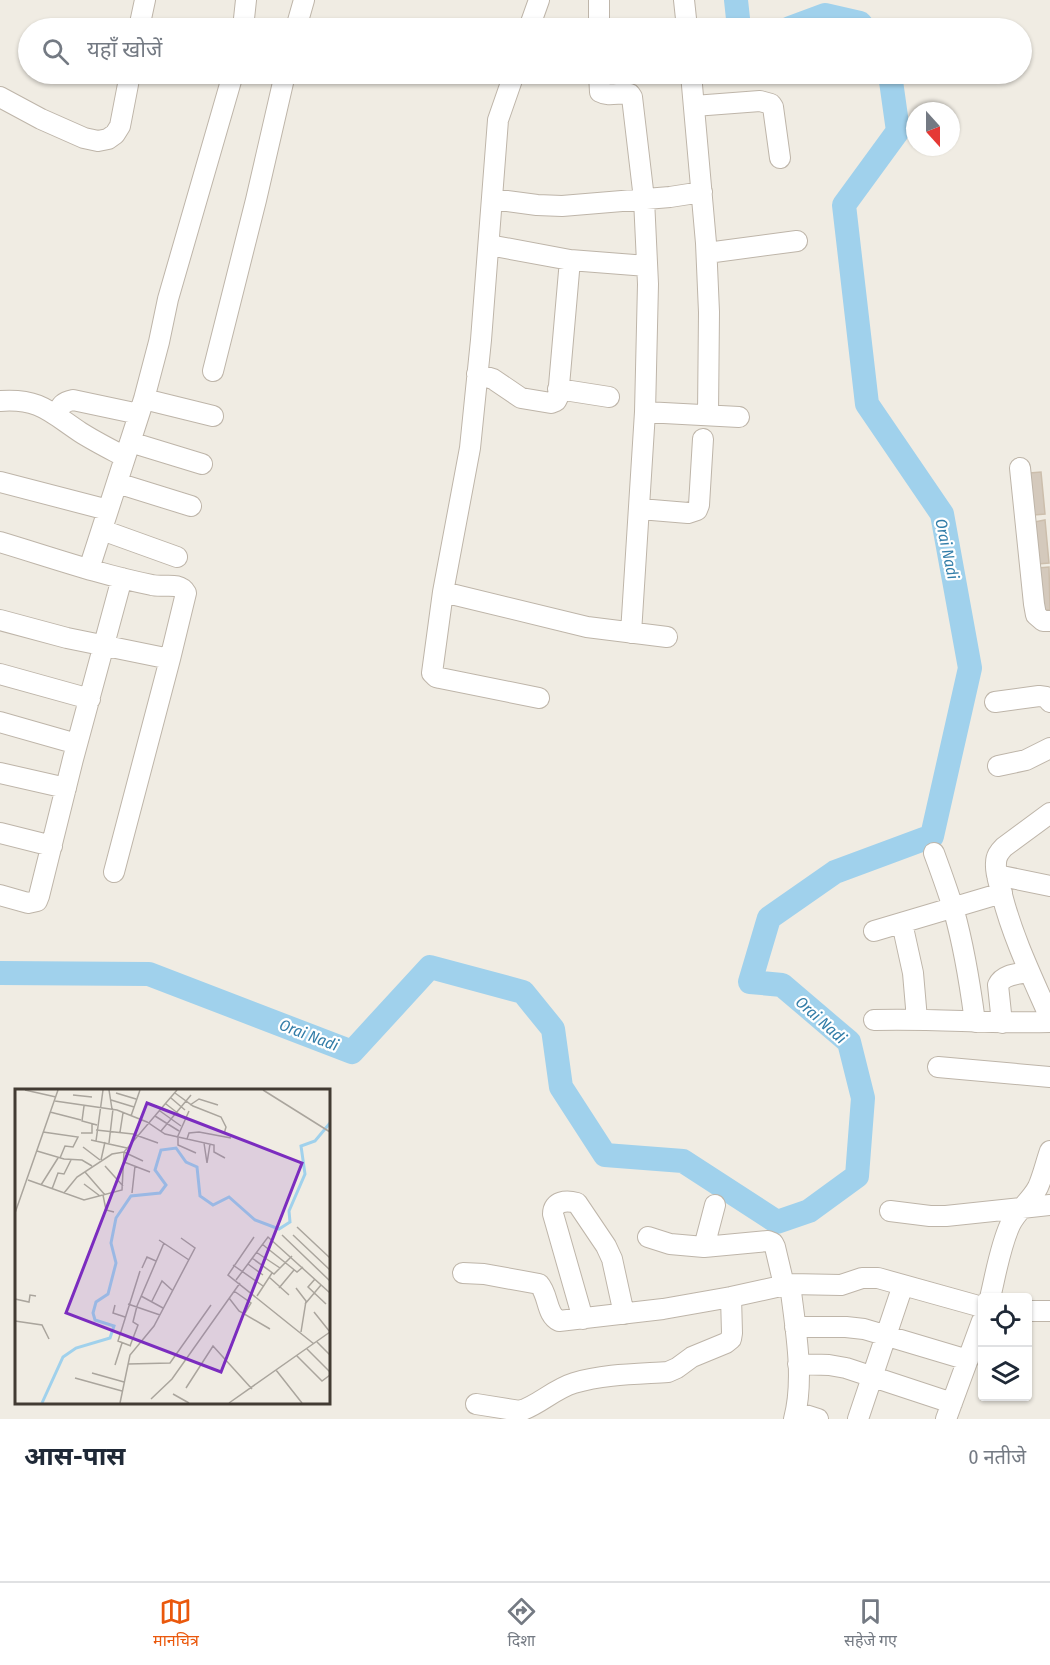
<!DOCTYPE html>
<html lang="hi">
<meta charset="utf-8">
<style>
body{margin:0;font-family:"Fira Sans Condensed","Noto Sans Devanagari",sans-serif;background:#f2f2f3;color:#1f2937}
.controls{position:absolute;right:18px;bottom:18px;display:grid;overflow:hidden;border-radius:6px;box-shadow:0 2px 4px #0004}
.controls button{width:54px;height:54px;display:grid;place-items:center;padding:0;border:0;border-bottom:2px solid #e0e1e3;background:#fff;color:#1f2937;font:30px sans-serif}
.compass{position:absolute;left:906px;top:102px;width:54px;height:54px;border-radius:50%;background:#fff;box-shadow:0 2px 4px #0004;rotate:159deg}
.list{margin:0;padding:0;list-style:none}
h2{display:flex;justify-content:space-between;align-items:center;height:78px;margin:0;padding:0 24px;font-size:26px}
h2 small{font-size:20px;font-weight:400;color:#747a83}
.icon{flex:none;width:33px;height:33px;fill:none;stroke:currentColor;stroke-width:2;stroke-linecap:round;stroke-linejoin:round}
.map{position:relative;flex:none;width:1050px;height:1419px;overflow:hidden}
.search{position:absolute;background:#fff;box-shadow:0 2px 4px #0004;left:18px;right:18px;top:18px;height:66px;display:flex;align-items:center;gap:15px;box-sizing:border-box;padding:0 21px;border-radius:33px;color:#747a83;font-size:22px}
.sheet{height:162px;background:#fff}
nav{display:flex;justify-content:space-around;align-items:center;box-sizing:border-box;height:84px;border-top:2px solid #e0e1e3;background:#fff;font-size:16px;color:#747a83}
nav a{display:grid;justify-items:center;gap:3px}
nav .on{color:#ea580c}
.map>svg:first-child{display:block}
.lines{fill:none;stroke-linecap:round;stroke-linejoin:round}
.river{stroke:#a0d1ec;stroke-width:24}
.building{fill:#d4c9bc;stroke:#ccbeac;stroke-width:1.5}
.minor-casing{stroke:#beb5a9;stroke-width:22}
.minor{stroke:#fff;stroke-width:20}
.labels{text-anchor:middle;dominant-baseline:central;stroke-width:4.5;stroke-linejoin:round;paint-order:stroke}
.water-label{font-size:16px;font-style:italic;fill:#327da8;stroke:#fff}
.inset-river{fill:none;stroke:#a0d1ec;stroke-width:3}
.inset-road{fill:none;stroke:#aaa59d;stroke-width:1.5}
.view{fill:#7b2cbf;fill-opacity:0.15;stroke:#7b2cbf;stroke-width:3}
.inset-edge{fill:none;stroke:#423b33;stroke-width:3}
</style>
<div class="map">
<svg width="1050" height="1419" viewBox="0 0 1050 1419">
<rect width="100%" height="100%" fill="#f0ece3"/>
<g class="lines">
<path class="river" d="M736,0L739,28
M790,28L825,15L860,23L864,28
M0,973L149,974L352,1052L430,967L523,992L553,1029L561,1087L605,1155L683,1161L777,1222L809,1211L857,1176L863,1098L849,1042L782,985L750,982L769,918L835,872L932,836L970,668L942,514L867,404L844,205L898,131L890,74"/>
</g>
<path class="building" d="M1041,472L1045,514L1034,515L1030,473Z
M1045,520L1049,563L1038,564L1034,522Z
M1049,567L1050,610H1042L1038,568Z"/>
<g class="lines">
<defs>
<path id="minor" d="M599,0V28
M684,0L687,28
M139,28L145,0
M243,28L246,0
M296,28L304,0
M529,28L539,0
M514,74L498,120L481,340L470,448L443,592L432,673L436,677L440,678L539,698
M599,74L600,92C609,97 620,92 630,94L632,97L644,199L648,284L645,412L631,633
M691,74L706,243L709,312L708,414
M0,97L41,119L84,138L98,141L108,139L115,134L120,126L130,74
M694,106L760,101L771,104L773,107L780,158
M492,199L537,205L562,206L670,197L702,192
M489,245L570,260L647,266
M707,253L797,241
M213,371L256,200L285,74
M477,374L493,379L521,398L551,403L556,401L558,397L570,260
M558,389L609,397
M144,399L213,416
M0,401C39,398 50,412 80,432C94,441 110,449 125,457
M645,412L739,417
M57,414C61,405 63,402 73,400L139,414
M130,442L202,464
M1020,468L1034,604L1036,615L1043,621H1050
M0,482L108,510
M117,483L191,506
M640,509L688,513L697,510L699,505L703,439
M102,530L177,557
M0,542C50,557 101,575 152,585C163,588 179,581 186,593L170,659L114,872
M89,569L144,399L159,342L168,299L233,74
M443,592L587,627L667,637
M0,620L67,638L170,659
M0,674L90,699
M995,702L1039,696L1046,697L1050,702
M0,722L77,744
M998,766L1026,760L1050,748
M0,773L66,788
M1050,813L1004,847C999,852 996,856 996,863C995,874 1000,885 1002,895C1013,938 1032,977 1050,1018
M0,833L52,846
M934,853C941,872 948,891 954,911C964,947 970,984 975,1022
M997,875L1050,886
M0,895L28,903L37,901L39,896L73,759L122,578
M902,923L913,973L917,1019
M874,931L1002,893
M874,1020C933,1018 991,1024 1050,1022
M1002,1023L998,985C1003,974 1018,974 1029,972
M938,1067L1050,1077
M890,1211L930,1216H946L1050,1205
M648,1237L670,1244L704,1247L768,1241L773,1243L775,1247L784,1285
M704,1247L715,1205
M463,1273L484,1274L539,1284C549,1295 546,1315 559,1321L663,1309L731,1297L790,1284L841,1285L862,1278H878L982,1307
M790,1284C795,1326 805,1378 794,1419
M990,1298C996,1273 1000,1247 1010,1225C1017,1210 1031,1201 1038,1187C1043,1176 1046,1162 1050,1151
M1028,1311H1050
M583,1319L553,1214C553,1201 566,1200 577,1203L606,1246L612,1259L624,1314
M795,1327H846L864,1329L968,1360
M798,1364L829,1365L846,1368L952,1403
M476,1404L520,1411C539,1405 554,1389 574,1383C604,1374 637,1374 668,1372L677,1368L692,1357L726,1343L731,1339L732,1333L731,1297
M796,1412L818,1419
M858,1419L903,1285
M946,1419L982,1321"/>
</defs>
<use href="#minor" class="minor-casing"/>
<use href="#minor" class="minor"/>
</g>
<g class="labels">
<g class="water-label">
<text transform="translate(947 549) rotate(78)">Orai Nadi</text>
<text transform="translate(821 1020) rotate(42)">Orai Nadi</text>
<text transform="translate(309 1035) rotate(21)">Orai Nadi</text>
</g>
</g>
<g transform="translate(15 1089)">
<rect width="315" height="315" fill="#f0ece3"/>
<path class="inset-river" d="M27,314L48,268L61,259L95,249L99,237L80,231L78,224L81,213L93,205L101,174L96,154L101,129L116,107L145,104L151,96L140,81L146,61L161,59L171,73L182,78L185,107L198,116L214,108L240,131L264,140L275,133L274,122L290,85L286,57L300,52L315,34"/>
<path class="inset-road" d="M10,1L41,8M94,1L97,20M248,1L315,43M101,4L121,10M160,4L178,17L206,28L211,38L209,45M58,6L77,8M156,9L170,21M96,11L119,18M40,12L102,21L132,33L150,45L199,56V63L210,69M151,15L169,29M175,16L184,10L203,16M69,17L67,32L82,36M145,22L166,37M35,23L66,31M116,27L125,1M140,27L164,42M81,41L118,45L143,54M146,42L176,6M28,43L63,48L58,58L50,57L45,69M105,43L108,24M66,44H77V35M162,49L174,22M163,49V56L181,64M172,50L174,44L184,43L216,49M76,51L112,59M81,52L88,1M94,54L98,20M189,54L192,74L195,55M68,58L85,71M22,62L49,70L67,71L77,77M86,71L90,53M109,73L135,83M90,77L108,97M70,83L90,106M13,91L69,111L107,101L109,63L162,1M69,95L85,107M26,96L43,69M37,100L43,84L49,85L56,71M49,104L62,88L97,65L109,63L128,72M117,104L120,77M88,106L91,121L99,123M0,124L43,1M282,138L315,169M267,146L315,192M278,146L315,181M239,148L213,186L299,255M144,151L174,171M247,155L282,183L288,178M241,163L265,179M237,169L259,185L277,167M233,175L248,186M218,176L248,197M127,179L132,168L141,172M254,188L274,206M300,190L293,198L311,215M221,191L253,148L315,204M264,199L279,181M281,199L291,212L286,243M219,202L236,214L230,224M126,207L148,219M242,207L257,184M214,209L224,222L255,240M0,210L14,213L15,206L21,207M137,212L147,192L157,201M113,215L145,226M290,215L306,196M100,216L98,224L110,228M299,223L315,243M0,232L27,236L34,250M302,253L315,266M115,257L123,236L118,233L122,217L149,154M116,257L103,252L125,182M292,260L315,283M282,267L307,292L315,286M113,275L155,274L196,216M100,276L107,254M261,281L287,314M77,284L109,293M60,289L107,302M171,299L198,257L237,300M158,305L174,314M136,310L157,290L225,194M105,314L115,266L139,237L180,159L166,149M214,314L315,243"/>
<path class="view" d="M132,14L287,74L206,283L51,224Z"/>
<rect width="315" height="315" class="inset-edge"/>
</g>
</svg>
<div class="controls">
<button><svg class="icon" aria-label="locate" viewBox="0 0 24 24"><circle cx="12" cy="12" r="6"/><path d="M12 2v4M12 18v4M2 12h4M18 12h4"/></svg></button>
<button><svg class="icon" aria-label="layers" viewBox="0 0 24 24"><path d="M12 4l9 5-9 5-9-5zM3 14l9 5 9-5"/></svg></button>
</div>
<svg class="compass" viewBox="-18 -18 36 36"><path d="M0-13l5 13h-10z" fill="#e53935"/><path d="M0 13l5-13h-10z" fill="#747a83"/></svg>
<div class="search"><svg class="icon" aria-label="search" viewBox="0 0 24 24"><circle cx="10" cy="10" r="6"/><path d="M15 15l6 6"/></svg>यहाँ खोजें</div>
</div>
<section class="sheet">
<h2>आस-पास<small>0 नतीजे</small></h2>
<ul class="list">
</ul>
</section>
<nav>
<a class="on"><svg class="icon" aria-label="map" viewBox="0 0 24 24"><path d="M3 6l6-2 6 2 6-2v14l-6 2-6-2-6 2zM9 4v14M15 6v14"/></svg>मानचित्र</a>
<a><svg class="icon" aria-label="directions" viewBox="0 0 24 24"><path d="M12 3l9 9-9 9-9-9zM9 14v-3h6M13 9l2 2-2 2"/></svg>दिशा</a>
<a><svg class="icon" aria-label="saved" viewBox="0 0 24 24"><path d="M7 4h10v16l-5-4-5 4z"/></svg>सहेजे गए</a>
</nav>
